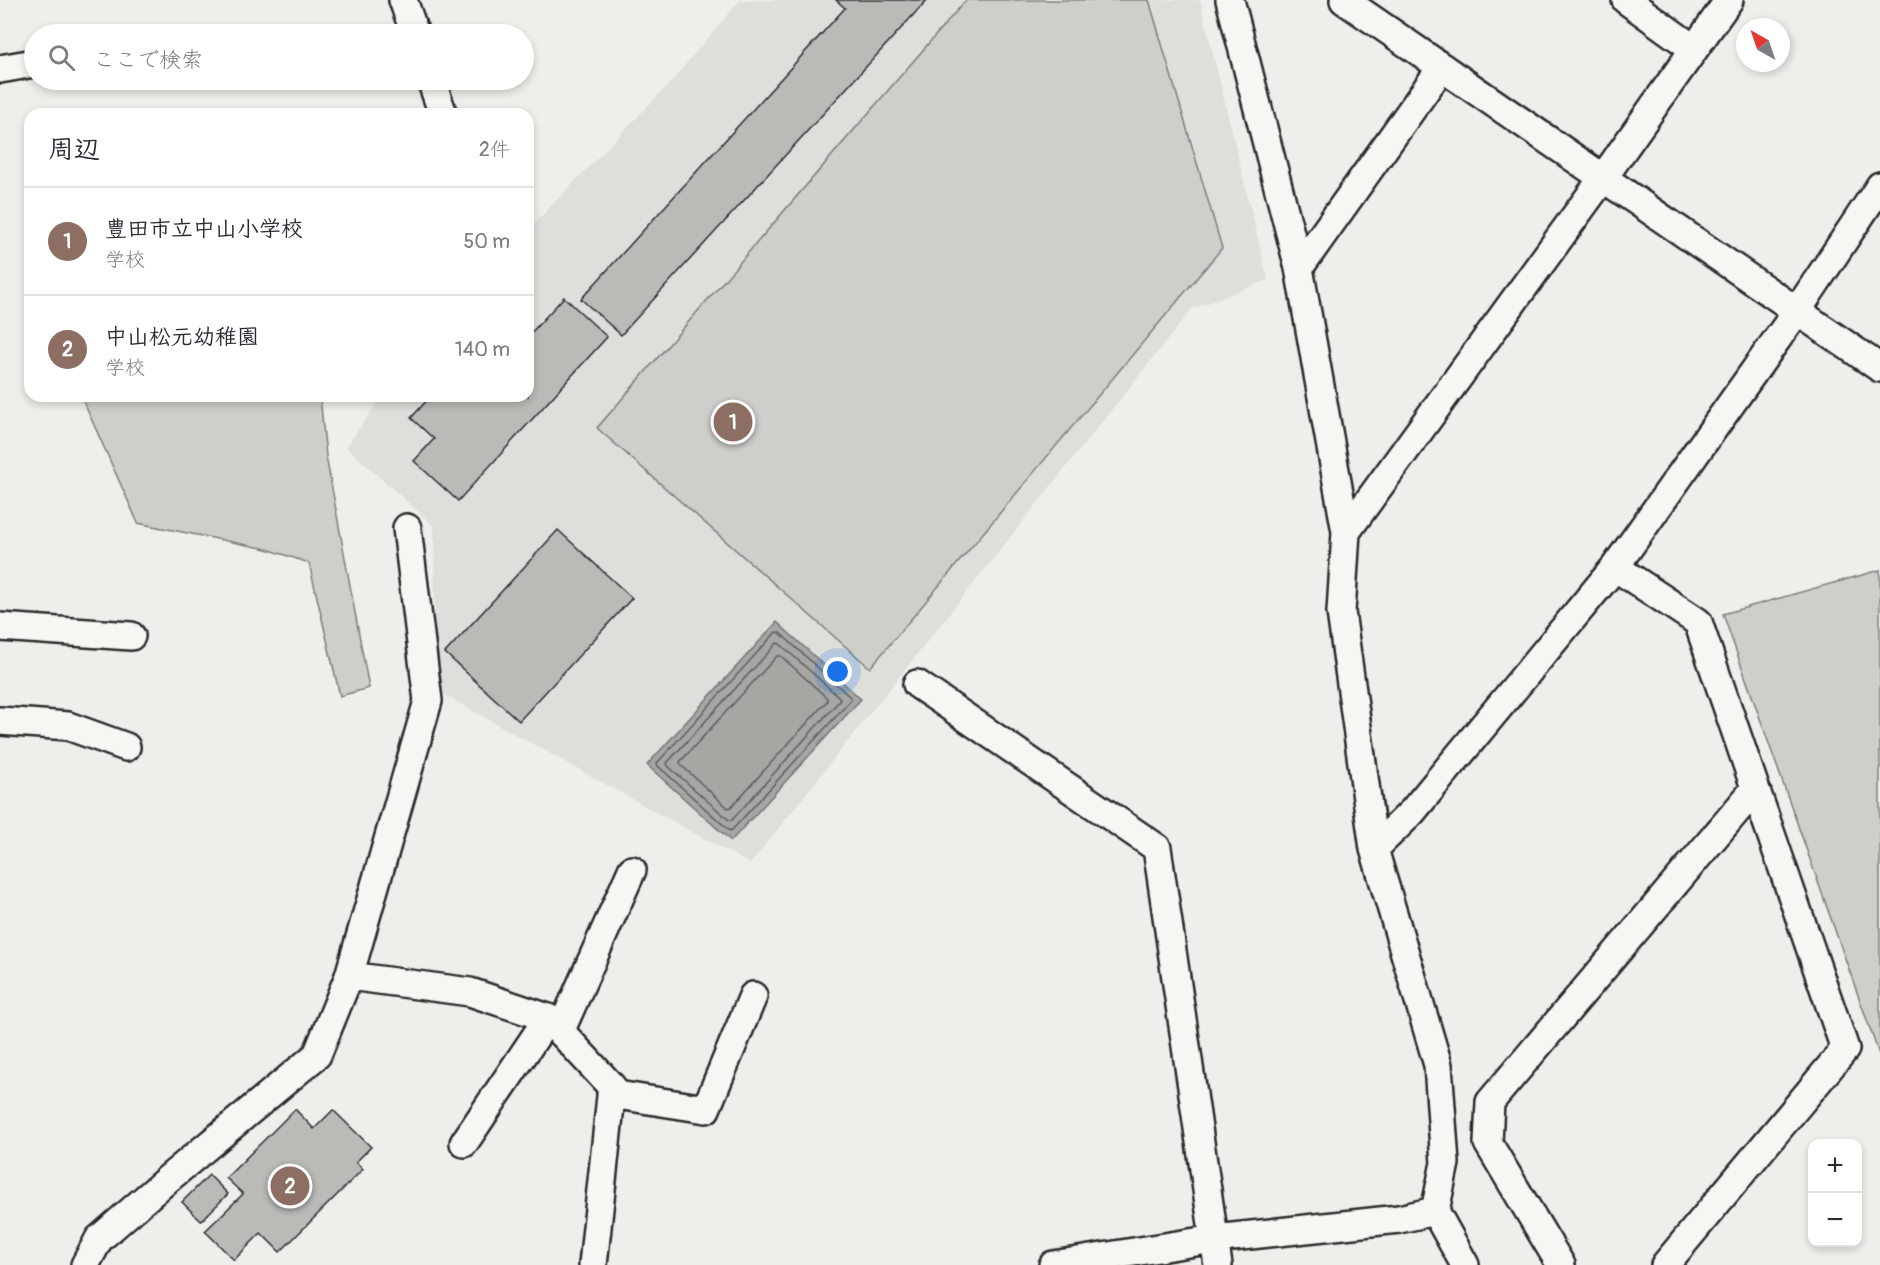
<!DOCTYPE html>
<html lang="ja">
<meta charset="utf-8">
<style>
body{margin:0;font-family:Pangolin,"Klee One",sans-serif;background:#f2f2f3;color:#2b2b33}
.controls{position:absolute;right:18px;bottom:18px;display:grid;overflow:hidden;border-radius:12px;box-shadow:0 3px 9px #0003}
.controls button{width:54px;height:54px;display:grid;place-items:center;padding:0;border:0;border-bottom:2px solid #e1e1e2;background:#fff;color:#2b2b33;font:30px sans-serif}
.compass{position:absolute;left:1736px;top:18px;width:54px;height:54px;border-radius:50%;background:#fff;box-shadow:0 3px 9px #0003;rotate:320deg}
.you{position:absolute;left:838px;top:672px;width:21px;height:21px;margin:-15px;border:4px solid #fff;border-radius:50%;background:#1a73e8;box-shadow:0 0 0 9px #1a73e833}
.badge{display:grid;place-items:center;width:39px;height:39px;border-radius:50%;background:#db2777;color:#fff;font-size:20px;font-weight:700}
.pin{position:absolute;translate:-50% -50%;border:3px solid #fff;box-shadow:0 2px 6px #0006}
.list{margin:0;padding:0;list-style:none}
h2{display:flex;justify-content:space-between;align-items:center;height:78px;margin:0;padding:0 24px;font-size:26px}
h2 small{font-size:20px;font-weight:400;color:#7c7c81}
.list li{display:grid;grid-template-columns:39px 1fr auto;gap:18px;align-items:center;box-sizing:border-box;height:108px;padding:0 24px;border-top:2px solid #e1e1e2}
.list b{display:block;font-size:22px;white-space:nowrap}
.list p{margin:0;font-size:20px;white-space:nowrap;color:#7c7c81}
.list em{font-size:20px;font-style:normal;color:#7c7c81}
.icon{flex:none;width:33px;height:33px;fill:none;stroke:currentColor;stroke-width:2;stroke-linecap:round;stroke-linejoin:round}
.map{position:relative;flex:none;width:1880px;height:1265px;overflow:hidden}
.search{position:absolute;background:#fff;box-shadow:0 3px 9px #0003;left:24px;top:24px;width:510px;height:66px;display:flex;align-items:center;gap:15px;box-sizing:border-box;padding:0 21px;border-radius:33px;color:#7c7c81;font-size:22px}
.panel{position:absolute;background:#fff;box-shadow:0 3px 9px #0003;left:24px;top:108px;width:510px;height:294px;border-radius:18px}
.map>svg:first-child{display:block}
.built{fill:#dededb}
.green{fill:#cececa;stroke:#7c7c7a;stroke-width:1.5}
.water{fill:#a6a6a3;stroke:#757573;stroke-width:1.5}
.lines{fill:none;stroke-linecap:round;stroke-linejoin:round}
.shore{stroke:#5c5c5b;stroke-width:1.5}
.building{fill:#babab7;stroke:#2b2b2b;stroke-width:1.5}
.street-casing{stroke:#2b2b2b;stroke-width:32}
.street{stroke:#f6f6f2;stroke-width:27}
</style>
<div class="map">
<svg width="1880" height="1265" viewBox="0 0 1880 1265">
<rect width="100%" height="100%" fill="#eeeeea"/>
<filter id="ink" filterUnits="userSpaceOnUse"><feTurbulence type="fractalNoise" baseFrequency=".0167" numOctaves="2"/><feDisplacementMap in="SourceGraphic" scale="12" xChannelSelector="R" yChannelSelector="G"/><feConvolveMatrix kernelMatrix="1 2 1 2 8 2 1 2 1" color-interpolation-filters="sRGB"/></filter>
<g filter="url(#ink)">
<path class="built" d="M740,0H1200L1268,280L1192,309L750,864L435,690L434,526L346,447L382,396H528V230L670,83Z"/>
<path class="green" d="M966,0H1149L1222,248L870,668L597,428Z
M81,396H320L326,456L369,688L340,696L309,563L267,549L138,523Z
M1880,570V1057L1723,614Z"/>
<path class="water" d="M777,622L861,699L731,841L647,765Z"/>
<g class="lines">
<path class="shore" d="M776,632L780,633L850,697L851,700L732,830L730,831L658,766L657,763Z
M777,643L780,644L839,697L840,700L732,820H729L668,766L667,763Z
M777,656H781L827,698V701L731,807L728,808L681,765L680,762Z"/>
</g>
<path class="building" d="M836,0H927L621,335L581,299L845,8Z
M564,297L607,337L458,501L414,461L434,439L411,418L431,396H528V336Z
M558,530L632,598L519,721L445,653Z
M295,1109L314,1129L333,1110L371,1147L356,1162L363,1169L280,1252L261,1233L234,1260L205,1231L243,1194L226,1178Z
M209,1175L228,1194L201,1221L182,1202Z"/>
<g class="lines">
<defs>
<path id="street" d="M403,0L415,34
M1230,0L1299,268L1346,532L1341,612L1374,849L1438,1065L1445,1163L1435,1211L1465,1265
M1344,0L1880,368
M1626,0L1694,49
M0,69L34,63
M431,80L443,114
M1299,268L1442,67
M1346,532L1603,178L1729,0
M1615,567L1698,622L1845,1049L1665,1265
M0,627L131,636
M917,684L1157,848L1218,1265
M0,721L68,726L126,747
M1374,849L1412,812L1615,567L1797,311L1880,186
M349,976L470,992L548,1018L612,1087L593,1265
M560,1032L632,870
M611,1094L706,1109L753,996
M464,1143L548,1018
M85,1265L99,1239L169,1178L317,1055L349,976L428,701L407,528
M1053,1265L1214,1239L1399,1219L1435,1211
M1561,1265L1488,1143L1490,1102L1755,789"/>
</defs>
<use href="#street" class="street-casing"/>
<use href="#street" class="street"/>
</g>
</g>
</svg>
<div class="controls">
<button>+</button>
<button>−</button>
</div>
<svg class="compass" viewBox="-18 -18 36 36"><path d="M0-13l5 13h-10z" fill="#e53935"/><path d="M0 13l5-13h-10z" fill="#7c7c81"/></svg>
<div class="you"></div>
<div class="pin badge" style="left:733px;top:422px;background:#8d6e63">1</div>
<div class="pin badge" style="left:290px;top:1186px;background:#8d6e63">2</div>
<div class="search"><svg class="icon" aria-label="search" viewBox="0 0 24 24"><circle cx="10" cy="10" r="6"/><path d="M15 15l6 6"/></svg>ここで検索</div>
<section class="panel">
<h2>周辺<small>2件</small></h2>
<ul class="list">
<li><span class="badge" style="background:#8d6e63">1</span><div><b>豊田市立中山小学校</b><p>学校</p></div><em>50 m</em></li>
<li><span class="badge" style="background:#8d6e63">2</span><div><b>中山松元幼稚園</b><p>学校</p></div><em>140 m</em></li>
</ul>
</section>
</div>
